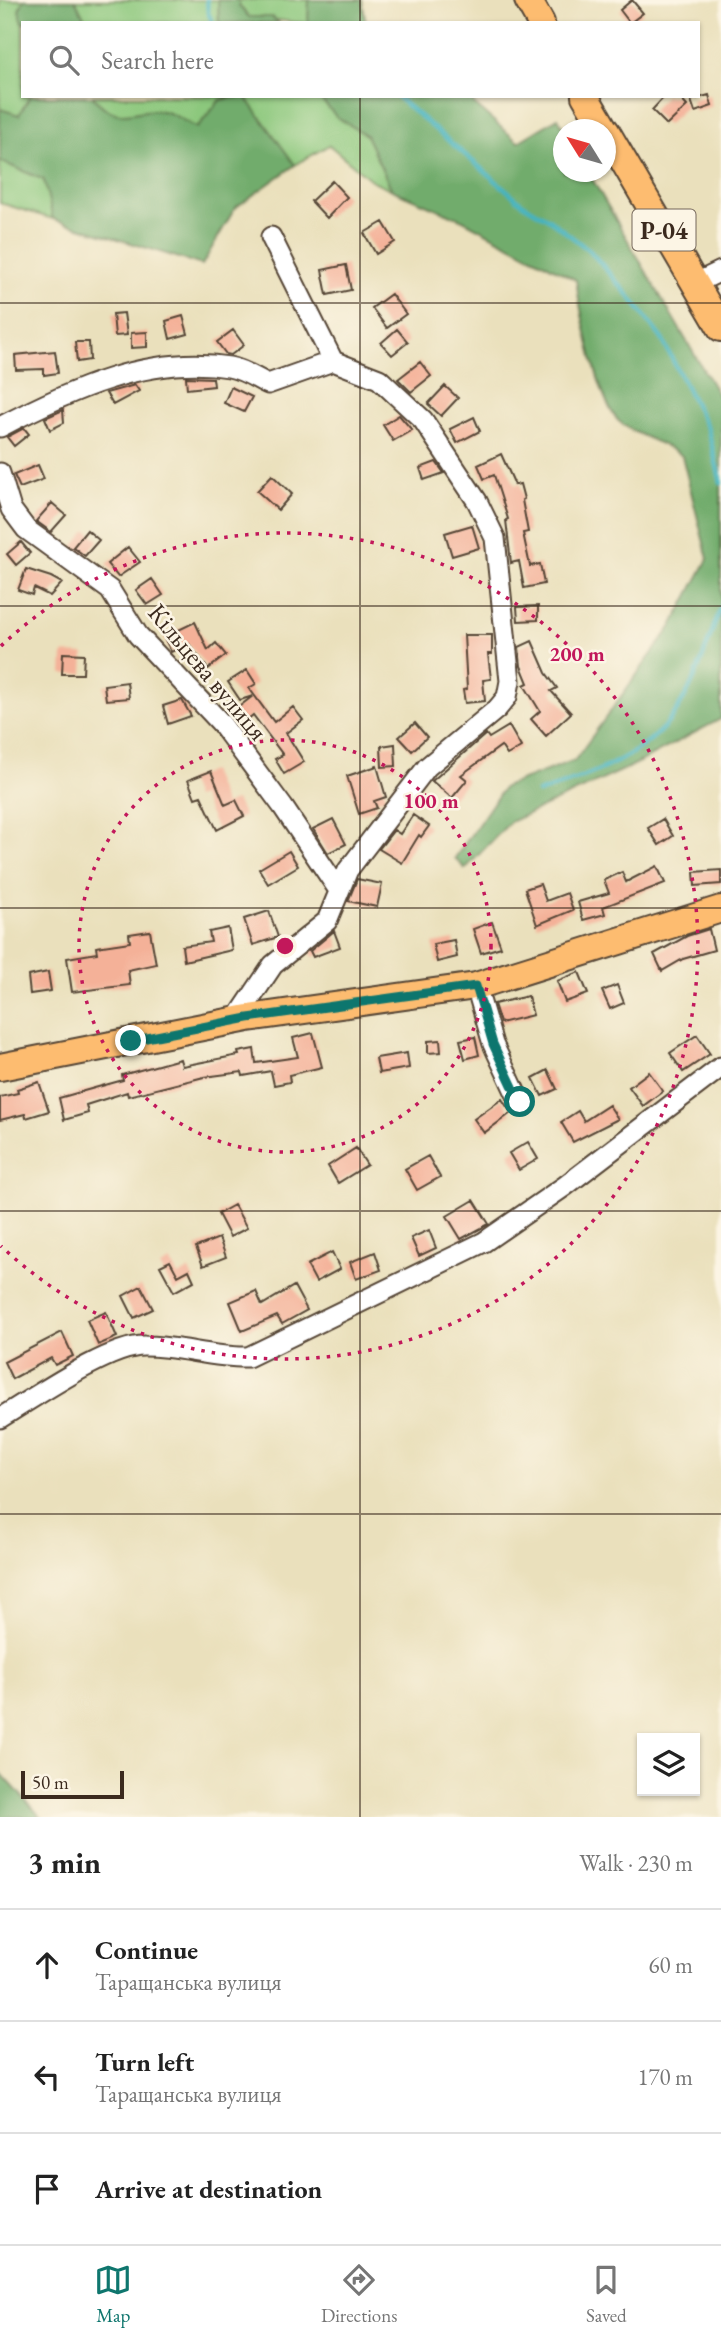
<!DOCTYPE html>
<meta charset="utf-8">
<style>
body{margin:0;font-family:"EB Garamond",serif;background:#f6f6f6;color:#222}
.controls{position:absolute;right:21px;bottom:21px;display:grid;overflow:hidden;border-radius:0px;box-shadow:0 2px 5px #0004}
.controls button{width:63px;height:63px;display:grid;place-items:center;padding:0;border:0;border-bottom:2px solid #e0e0e0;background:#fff;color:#222;font:35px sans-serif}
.compass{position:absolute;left:553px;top:119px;width:63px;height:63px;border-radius:50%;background:#fff;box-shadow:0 2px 5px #0004;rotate:307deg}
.scale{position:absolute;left:21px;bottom:18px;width:103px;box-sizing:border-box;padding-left:7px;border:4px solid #3b2a1e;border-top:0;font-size:19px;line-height:24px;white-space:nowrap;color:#3b2a1e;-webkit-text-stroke:5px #fcf5e5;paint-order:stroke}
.stop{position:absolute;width:21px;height:21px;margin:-16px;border:5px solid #0f766e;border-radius:50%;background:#fff}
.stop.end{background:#0f766e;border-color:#fff;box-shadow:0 2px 7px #0008}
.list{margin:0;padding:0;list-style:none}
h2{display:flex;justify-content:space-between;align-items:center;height:91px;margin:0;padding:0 28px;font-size:30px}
h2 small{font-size:23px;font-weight:400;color:#767676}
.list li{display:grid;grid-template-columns:46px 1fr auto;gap:21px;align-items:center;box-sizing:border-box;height:112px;padding:0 28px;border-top:2px solid #e0e0e0}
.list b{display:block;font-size:26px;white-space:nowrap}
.list p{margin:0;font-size:23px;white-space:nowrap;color:#767676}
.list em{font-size:23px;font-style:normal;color:#767676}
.icon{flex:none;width:38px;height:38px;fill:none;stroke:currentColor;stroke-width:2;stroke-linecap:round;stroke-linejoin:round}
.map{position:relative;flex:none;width:721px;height:1817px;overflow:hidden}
.search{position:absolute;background:#fff;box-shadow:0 2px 5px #0004;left:21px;right:21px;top:21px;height:77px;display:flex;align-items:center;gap:18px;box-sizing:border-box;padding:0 24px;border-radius:0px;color:#767676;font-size:26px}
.sheet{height:427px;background:#fff}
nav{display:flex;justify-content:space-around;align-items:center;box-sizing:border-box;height:98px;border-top:2px solid #e0e0e0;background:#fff;font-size:19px;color:#767676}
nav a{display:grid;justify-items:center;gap:4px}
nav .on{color:#0f766e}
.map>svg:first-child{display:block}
.green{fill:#8cc87d;stroke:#64794e;stroke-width:2}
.forest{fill:#71ac6c;stroke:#566b45;stroke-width:2}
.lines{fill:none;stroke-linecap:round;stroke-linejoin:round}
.stream{stroke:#44b3bf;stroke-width:4.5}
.building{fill:#f4b198}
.minor-casing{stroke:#554536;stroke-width:23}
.major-casing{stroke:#554536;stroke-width:30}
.minor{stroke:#fff;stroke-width:19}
.major{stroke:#fdbc6f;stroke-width:26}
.route{stroke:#0f766e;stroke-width:9}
.grid{fill:none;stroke:#3b2a1e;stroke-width:2;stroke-opacity:0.55}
.ring{fill:none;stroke:#c2185b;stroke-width:3.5;stroke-dasharray:3.5 7}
.labels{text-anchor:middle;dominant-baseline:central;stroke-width:5;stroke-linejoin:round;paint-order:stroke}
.shield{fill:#fcf5e5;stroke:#75675a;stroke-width:2}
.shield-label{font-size:24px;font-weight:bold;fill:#3b2a1e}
.street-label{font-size:26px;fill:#3b2a1e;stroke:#fcf5e5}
.centre{fill:#c2185b;stroke:#fcf5e5;stroke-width:3.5}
.ring-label{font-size:21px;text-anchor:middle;font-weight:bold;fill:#c2185b;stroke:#fcf5e5;stroke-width:5;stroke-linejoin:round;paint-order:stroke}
</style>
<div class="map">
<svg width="721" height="1817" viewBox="0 0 721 1817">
<rect width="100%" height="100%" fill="#fcf5e5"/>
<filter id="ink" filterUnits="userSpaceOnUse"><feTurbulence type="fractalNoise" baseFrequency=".0143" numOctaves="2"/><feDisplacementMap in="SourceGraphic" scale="14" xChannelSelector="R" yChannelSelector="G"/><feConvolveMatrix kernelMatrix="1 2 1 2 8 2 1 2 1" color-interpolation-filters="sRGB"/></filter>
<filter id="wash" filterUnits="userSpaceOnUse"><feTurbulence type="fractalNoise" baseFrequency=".00686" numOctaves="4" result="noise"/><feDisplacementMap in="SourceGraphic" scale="28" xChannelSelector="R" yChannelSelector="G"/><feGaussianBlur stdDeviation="1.57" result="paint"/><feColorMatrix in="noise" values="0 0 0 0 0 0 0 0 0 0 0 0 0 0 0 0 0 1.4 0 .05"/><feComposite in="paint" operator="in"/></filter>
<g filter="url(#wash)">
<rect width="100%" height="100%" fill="#eae0bc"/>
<path class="green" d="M0,0H24L19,10L23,23V96H30L19,115L0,109Z
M75,0H218L219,23H87Z
M239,0H309L308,23C286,23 271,17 249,17L239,6Z
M92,96H232L220,100L197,128C187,123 173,113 162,111C131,106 121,129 92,96Z
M245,96H322L321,100L337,117L366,135L392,190L371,180L329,145L295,165Z
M0,161L44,180L53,219L0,203Z"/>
<path class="forest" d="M24,0H75L87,23H23L19,10Z
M218,0H239V6L249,17H272L279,23H219Z
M309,0H362L366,23H308Z
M30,96H92C121,129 131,106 162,111C173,113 187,123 197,128L220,100L245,96L295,165L235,208L202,265L53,219L44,180L0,161V109L19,115Z
M322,96H471L474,104L518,142L558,118L564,129V172H588L721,400V719L630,767L510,822L465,869L455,858L504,787L575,760L672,626L708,559L682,456C663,442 640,438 621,423C599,407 580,309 576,280L463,220L392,190L366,135L337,117L321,100Z
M0,1772L41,1817H0Z"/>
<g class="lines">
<path class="stream" d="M207,0L208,13L213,23
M396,96L523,204L550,220L590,251L630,297L662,339L708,430L721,483
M538,793C583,778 639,759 670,720C695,688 707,644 721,607"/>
</g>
<g id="blocks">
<path class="building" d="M632,0L643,13L630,23L620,10Z
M709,95L712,106L695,112L691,100Z
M665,96H678L687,106L667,125L652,110Z
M332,181L347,197L327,218L311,201Z
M383,222L395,242L376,254L364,233Z
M346,265L351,290L327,295L322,270Z
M391,294L406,314L387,328L372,308Z
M124,313L127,335L115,336L113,314Z
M183,316L188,334L170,339L166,321Z
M397,329L408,342L392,355L381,343Z
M233,330L244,345L231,355L226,354L217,342Z
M147,332V347L131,348V333Z
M75,342H89L90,360L77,362Z
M55,351L58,373L44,375V369L16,370L15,355Z
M420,362L431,376L411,392L398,379Z
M186,377L213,378L214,386L187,389Z
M135,385L139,391L113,405L106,393Z
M445,386L458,398L441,416L428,404Z
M231,387L252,397L244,412L224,403Z
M63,410L64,423L50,430L45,418Z
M399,415L412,430L393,441L383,425Z
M474,417L480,431L457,443L450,429Z
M24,428L29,434L14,446L7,437Z
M501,454L515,485L520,484L524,499L522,500L528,532L523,533L530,566L540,564L544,584L524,588L519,561L511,563L506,520L508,519L494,475L484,479L478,465Z
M436,462L444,473L424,480L420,468Z
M38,465L44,479L20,488L14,475Z
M272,475L292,494L278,510L257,491Z
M52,503L66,515L51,532L36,521Z
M472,525L479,548L452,556L445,533Z
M87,530L99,540L85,556L73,547Z
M21,542L30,553L16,565L7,554Z
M128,547L140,562L118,577L107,564Z
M26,569L51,577L62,583L50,596L34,588L32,595L18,590Z
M152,579L163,595L147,605L136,590Z
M538,606V620L518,621L517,607Z
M195,622L208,650L216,643L226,655L208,669L189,644L171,652L164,637Z
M464,635H492V654H488L491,679L483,680L485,701L465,703L463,690L467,689Z
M532,641L546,673L557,688L551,691L571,713L546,736L531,719L540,711L524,685L528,683L521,666L519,647Z
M63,653L84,654L83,674H62Z
M247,670L256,684L249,688L274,722L293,707L303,720L286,733L304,762L284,774L275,759L283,755L253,715L242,724L232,712L253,696L240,700L228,682Z
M127,682L129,698L106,700L104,685Z
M182,700L191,716L168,724L163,706Z
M415,723L427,737L412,751L399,737Z
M509,726L521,747L507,755L501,746L461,775L467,780L452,798L432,781L486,734L489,738Z
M395,744L396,766L382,767L381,746Z
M377,766L386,797L374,801L377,808L359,814L347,776Z
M211,771L225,805L236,800L244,816L217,830L201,796L195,798L188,780Z
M413,815L429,826L421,837L419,835L402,863L379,849L394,830L400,834Z
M333,819L346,844L328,853L313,829Z
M663,819L673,836L659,845L648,828Z
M289,851L298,866L268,884L259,869Z
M657,866L665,883L603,907L605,914L583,920L578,902L609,893L604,880L622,872L626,882Z
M721,870V884L695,886L694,872Z
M357,879L382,884L377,907L348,901Z
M540,884L546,901L567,893L573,910L537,925L525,889Z
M269,911L278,937L253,945L244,919Z
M492,922L501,947L481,953L473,929Z
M228,928L232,950L184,961L182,946L211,942L209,932Z
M709,929L714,950L683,959L662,971L654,954L687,936Z
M150,931L156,964L128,970L130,985L72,992L67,958L97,953L96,947L130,942L129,934Z
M334,931L340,947L313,957L310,951Z
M454,940L457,957L437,962L433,944Z
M48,972L51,991L30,994L28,976Z
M579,972L588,994L565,1002L557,981Z
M617,985L624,1003L610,1009L602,991Z
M528,996L533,1015L500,1023L494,1004Z
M313,1033L322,1067L289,1075L290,1082L274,1085L271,1071L243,1076L242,1072L204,1077L128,1096L127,1092L86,1105L88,1113L64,1120L59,1098L123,1080L122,1075L180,1059L182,1066L239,1055L238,1052L254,1049L256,1063L298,1057L293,1038Z
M697,1035L710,1054L683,1072L670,1053Z
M475,1037L479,1055L465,1059L460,1040Z
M440,1040L441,1052L428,1053V1041Z
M407,1053L409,1068L379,1073L376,1058Z
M548,1070L557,1089L542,1096L533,1078Z
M649,1072L663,1091L643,1106L629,1087Z
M39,1082L49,1111L26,1118L25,1114L0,1120V1097L18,1093L17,1089Z
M502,1099L511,1113L484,1133L474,1119Z
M609,1105L618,1119L573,1142L561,1122L578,1111L584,1121Z
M528,1142L538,1159L519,1170L509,1153Z
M356,1148L367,1165L338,1183L328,1166Z
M428,1156L440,1177L417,1190L405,1169Z
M474,1200L489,1224L461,1239L447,1216Z
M234,1205L247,1228L230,1237L218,1214Z
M429,1230L436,1248L419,1256L411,1238Z
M219,1238L226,1257L203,1266L196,1247Z
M332,1252L340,1269L316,1282L307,1265Z
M375,1252L381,1270L356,1279L350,1262Z
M170,1261L178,1276L189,1270L194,1281L174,1292L160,1266Z
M141,1286L153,1309L134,1318L123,1296Z
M294,1286L307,1310L282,1324L277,1316L242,1331L230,1302L256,1291L262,1305Z
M106,1312L117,1337L98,1345L87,1320Z
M62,1332L73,1356L55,1365L51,1358L12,1379L4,1362Z"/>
</g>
</g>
<g filter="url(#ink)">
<use href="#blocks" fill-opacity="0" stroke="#554536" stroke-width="2"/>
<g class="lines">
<defs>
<path id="minor" d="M696,283L721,271
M0,427C68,391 149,354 229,367C242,369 256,378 268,384L333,361
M0,473L11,509L26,529L110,590L138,635L220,722L283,807L338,889
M476,986L493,1044L520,1102
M236,1020L273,965L327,921L348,870L427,767L497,709L507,697L510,681L495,538L477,501L423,420L379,379L333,361L271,237
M0,1418C34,1398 109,1345 145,1346C180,1346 213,1358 248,1357L484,1242L565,1186L721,1067"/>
<path id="major" d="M528,0L541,23
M585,96L605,130
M606,131L721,328
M0,1067L248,1018L476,986L721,909"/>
</defs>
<use href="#minor" class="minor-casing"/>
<use href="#major" class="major-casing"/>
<use href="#minor" class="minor"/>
<use href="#major" class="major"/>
</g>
</g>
<g class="lines" filter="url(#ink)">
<path class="route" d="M131,1041L248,1018L476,986L493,1044L520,1102"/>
</g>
<path class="grid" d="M360,0V23M360,96V1817M0,303H721M0,606H721M0,908H721M0,1211H721M0,1514H721"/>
<g class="ring">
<circle cx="285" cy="946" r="206"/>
<path d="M1 646A413 413 0 1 1 1 1246"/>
</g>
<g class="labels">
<rect class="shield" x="632.5" y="209.5" width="63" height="41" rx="5"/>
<g class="shield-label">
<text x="664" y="230">Р-04</text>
</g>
<g class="street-label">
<text transform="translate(208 672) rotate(50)">Кільцева вулиця</text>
</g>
</g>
<circle cx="285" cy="946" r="10" class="centre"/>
<g class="ring-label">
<text x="577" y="661">200 m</text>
<text x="431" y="808">100 m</text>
</g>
</svg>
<div class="controls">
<button><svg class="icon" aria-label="layers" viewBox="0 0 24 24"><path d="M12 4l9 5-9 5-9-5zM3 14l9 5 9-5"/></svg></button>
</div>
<svg class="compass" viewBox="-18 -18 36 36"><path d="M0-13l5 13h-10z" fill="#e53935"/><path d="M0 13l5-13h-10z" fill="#767676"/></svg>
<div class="scale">50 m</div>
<div class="stop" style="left:520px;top:1102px"></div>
<div class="stop end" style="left:131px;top:1041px"></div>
<div class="search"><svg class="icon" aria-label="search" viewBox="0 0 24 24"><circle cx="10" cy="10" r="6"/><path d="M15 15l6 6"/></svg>Search here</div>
</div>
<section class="sheet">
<h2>3 min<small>Walk · 230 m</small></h2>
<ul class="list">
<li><svg class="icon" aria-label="ahead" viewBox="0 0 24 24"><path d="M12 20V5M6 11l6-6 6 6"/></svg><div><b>Continue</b><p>Таращанська вулиця</p></div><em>60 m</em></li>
<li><svg class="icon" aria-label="left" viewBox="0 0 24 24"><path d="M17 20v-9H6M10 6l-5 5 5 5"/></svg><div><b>Turn left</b><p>Таращанська вулиця</p></div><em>170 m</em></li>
<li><svg class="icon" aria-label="arrive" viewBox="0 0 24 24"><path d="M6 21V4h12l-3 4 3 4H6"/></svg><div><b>Arrive at destination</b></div></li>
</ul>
</section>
<nav>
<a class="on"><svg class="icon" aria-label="map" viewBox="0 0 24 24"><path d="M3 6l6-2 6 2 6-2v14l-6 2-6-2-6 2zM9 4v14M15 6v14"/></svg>Map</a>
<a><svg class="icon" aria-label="directions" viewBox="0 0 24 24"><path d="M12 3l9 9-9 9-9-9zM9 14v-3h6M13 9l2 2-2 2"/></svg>Directions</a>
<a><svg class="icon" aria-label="saved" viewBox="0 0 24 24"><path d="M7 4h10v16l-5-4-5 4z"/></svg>Saved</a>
</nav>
